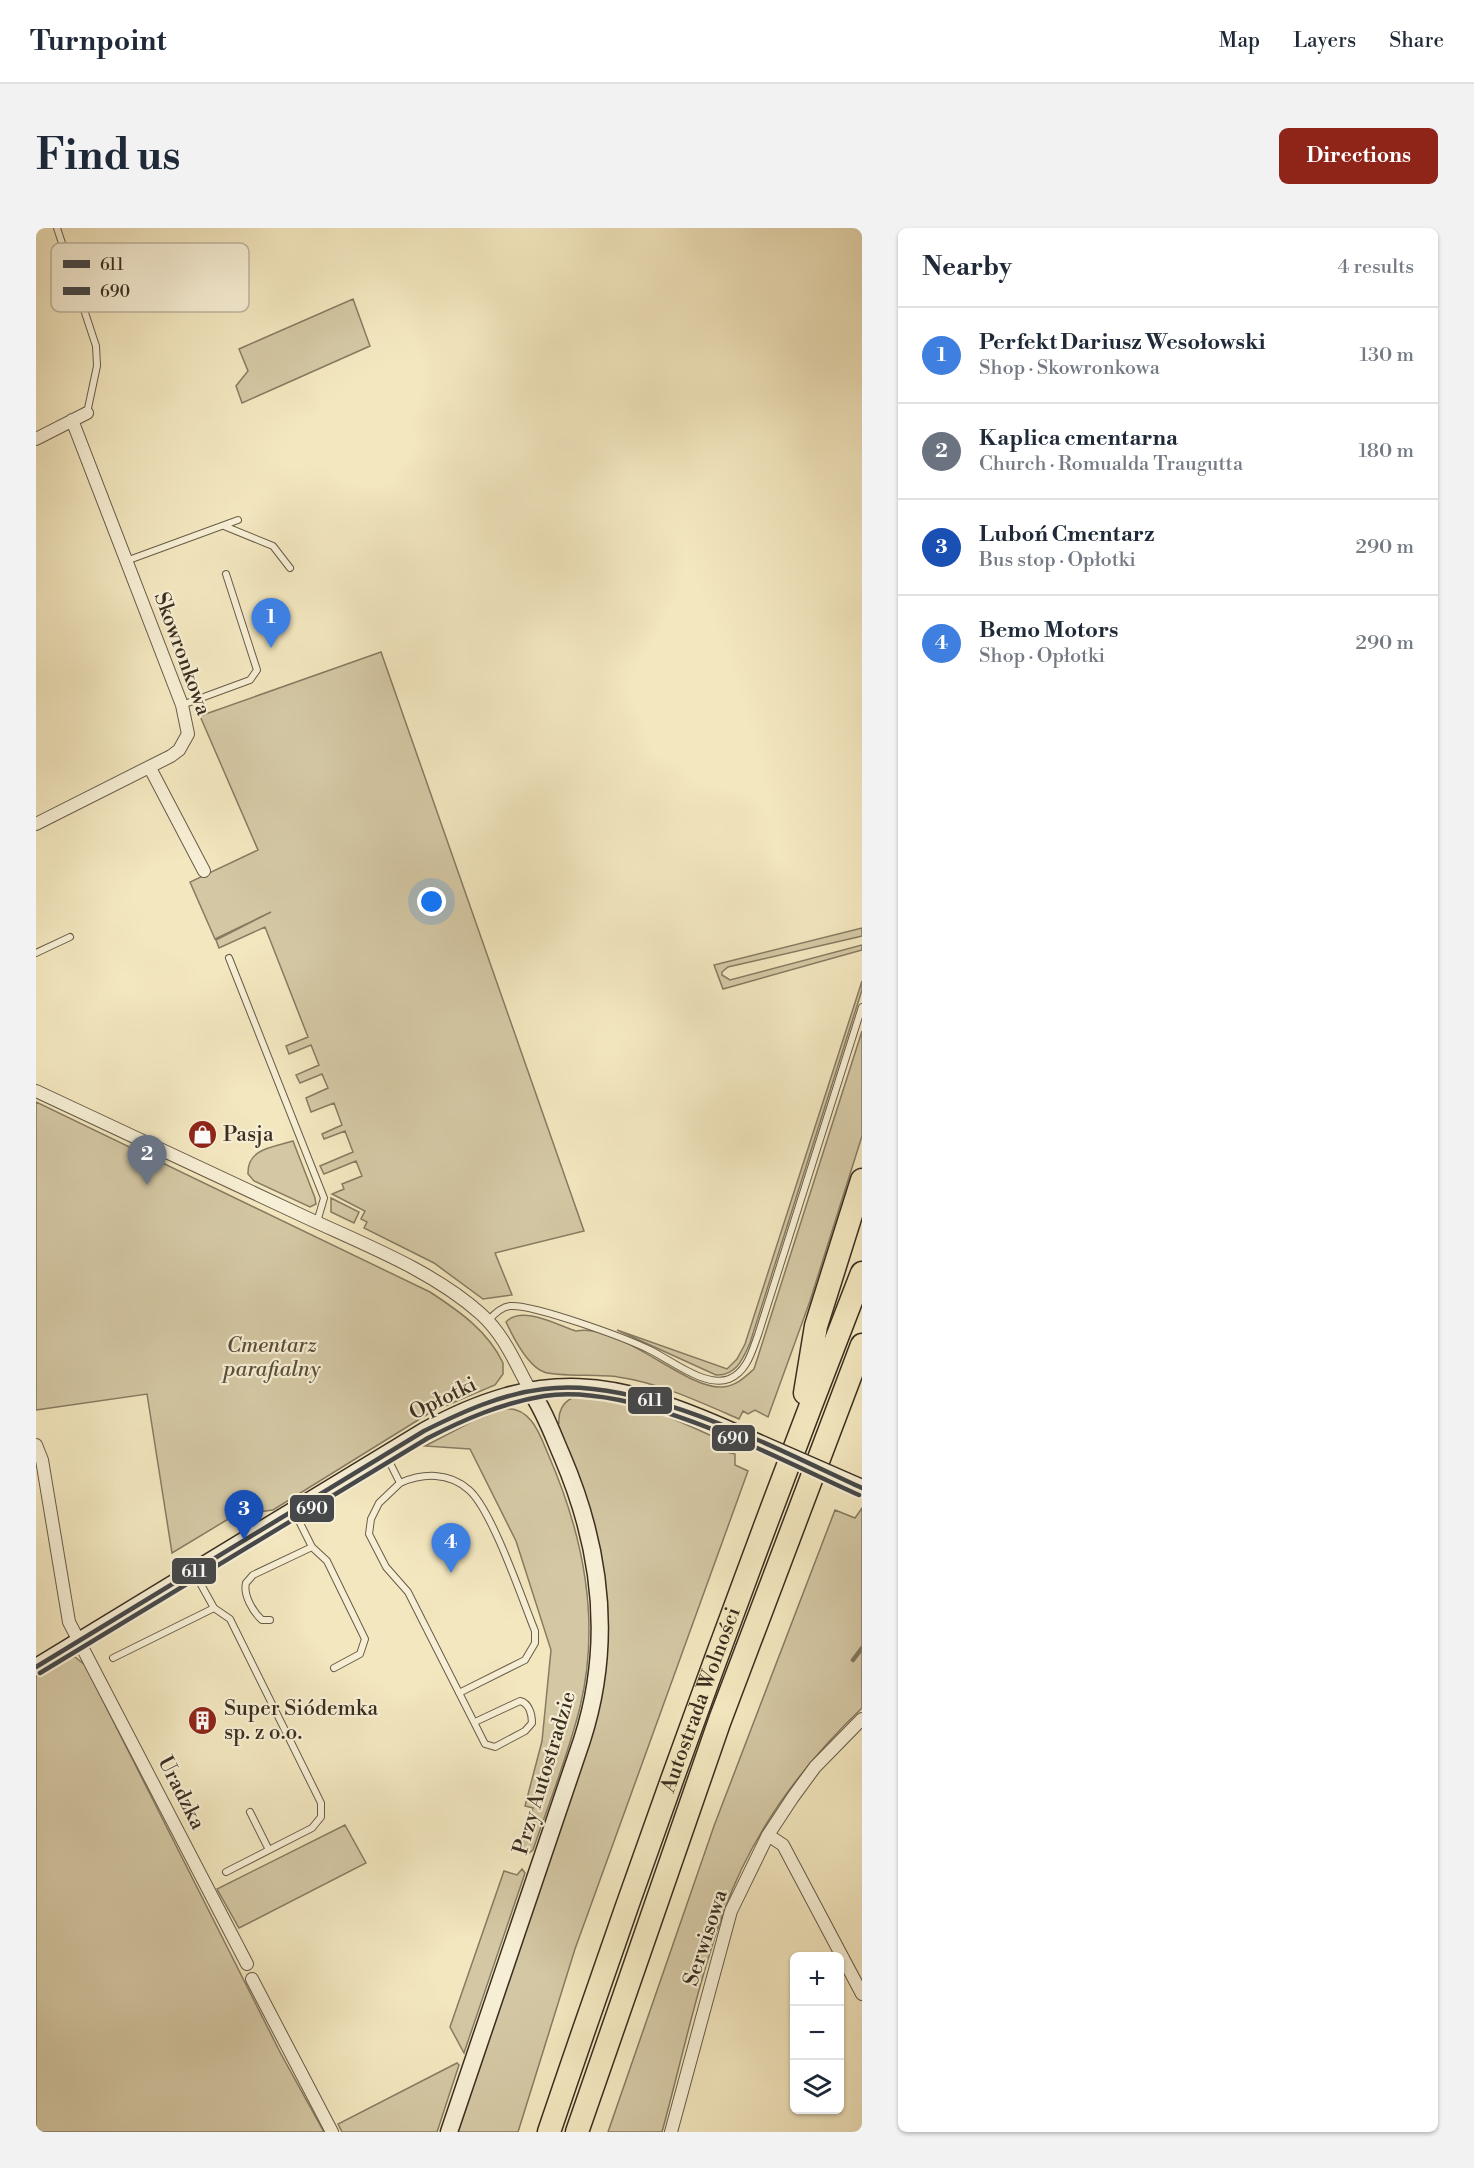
<!DOCTYPE html>
<meta charset="utf-8">
<style>
body{margin:0;font-family:"Libre Bodoni",serif;background:#f2f2f3;color:#1f2937}
.controls{position:absolute;right:18px;bottom:18px;display:grid;overflow:hidden;border-radius:9px;box-shadow:0 2px 4px #0004}
.controls button{width:54px;height:54px;display:grid;place-items:center;padding:0;border:0;border-bottom:2px solid #e0e1e3;background:#fff;color:#1f2937;font:30px sans-serif}
.you{position:absolute;left:396px;top:674px;width:21px;height:21px;margin:-15px;border:4px solid #fff;border-radius:50%;background:#1a73e8;box-shadow:0 0 0 9px #1a73e833}
.badge{display:grid;place-items:center;width:39px;height:39px;border-radius:50%;background:#8f2418;color:#fff;font-size:20px;font-weight:700}
.pin{position:absolute;translate:-50% -50px;filter:drop-shadow(0 2px 3px #0008)}
.pin::after{content:'';position:absolute;top:32px;width:21px;height:18px;background:inherit;clip-path:polygon(0 0,100% 0,50% 100%)}
.list{margin:0;padding:0;list-style:none}
h2{display:flex;justify-content:space-between;align-items:center;height:78px;margin:0;padding:0 24px;font-size:26px}
h2 small{font-size:20px;font-weight:400;color:#747a83}
.list li{display:grid;grid-template-columns:39px 1fr auto;gap:18px;align-items:center;box-sizing:border-box;height:96px;padding:0 24px;border-top:2px solid #e0e1e3}
.list b{display:block;font-size:22px;white-space:nowrap}
.list p{margin:0;font-size:20px;white-space:nowrap;color:#747a83}
.list em{font-size:20px;font-style:normal;color:#747a83}
.icon{flex:none;width:33px;height:33px;fill:none;stroke:currentColor;stroke-width:2;stroke-linecap:round;stroke-linejoin:round}
.map{position:relative;flex:none;width:826px;height:1904px;overflow:hidden;border-radius:9px}
header{display:flex;align-items:center;gap:36px;box-sizing:border-box;height:84px;padding:0 30px;background:#fff;border-bottom:2px solid #e0e1e3}
header strong{font-size:28px}
nav{display:flex;gap:33px;margin-inline-start:auto;font-size:21px}
.intro{display:flex;align-items:center;justify-content:space-between;box-sizing:border-box;height:144px;padding:0 36px}
h1{margin:0;font-size:42px}
.button{padding:15px 27px;border-radius:9px;background:#8f2418;color:#fff;font-size:21px;font-weight:700}
main{display:flex;gap:36px;padding:0 36px}
aside{flex:1;background:#fff;border-radius:9px;box-shadow:0 2px 4px #0004}
.map>svg:first-child{display:block}
.green{fill:#d4c8a4;stroke:#877b62;stroke-width:1.5}
.lines{fill:none;stroke-linecap:round;stroke-linejoin:round}
.stream{stroke:#83775f;stroke-width:4.5}
.lane-casing{stroke:#685c48;stroke-width:8}
.street-casing{stroke:#685c48;stroke-width:14}
.secondary-casing{stroke:#3a2e20;stroke-width:19}
.highway-casing{stroke:#3a2e20;stroke-width:25}
.lane{stroke:#f7efd5;stroke-width:6}
.street{stroke:#f7efd5;stroke-width:12}
.secondary{stroke:#f7efd5;stroke-width:16}
.highway{stroke:#f3e7bf;stroke-width:22}
.secondary-bridge-casing{stroke:#3a2e20;stroke-width:19;stroke-linecap:butt}
.secondary-bridge{stroke:#f7efd5;stroke-width:16}
.bus-1-casing{stroke:#f7efd5;stroke-width:9}
.bus-2-casing{stroke:#f7efd5;stroke-width:9}
.bus-1{stroke:#45484a;stroke-width:4.5}
.bus-2{stroke:#45484a;stroke-width:4.5}
.labels{text-anchor:middle;dominant-baseline:central;stroke-width:4.5;stroke-linejoin:round;paint-order:stroke}
.street-label{font-size:21px;fill:#3a2e20;stroke:#f7efd5}
.poi-label{font-size:21px;fill:#3a2e20;stroke:#f7efd5;text-anchor:start}
.park-label{font-size:21px;font-style:italic;fill:#594d3a;stroke:#f7efd5}
.key{fill:#f7efd5;stroke:#beb59f;stroke-width:1.5}
.key-label{font-size:16px;fill:#3a2e20}
.line-badge{stroke:#f7efd5;stroke-width:2}
.badge-label{font-size:16px;text-anchor:middle;font-weight:bold;fill:#fff}
</style>
<header>
<strong>Turnpoint</strong>
<nav><a>Map</a><a>Layers</a><a>Share</a></nav>
</header>
<div class="intro"><h1>Find us</h1><a class="button">Directions</a></div>
<main>
<div class="map">
<svg width="826" height="1904" viewBox="0 0 826 1904">
<rect width="100%" height="100%" fill="#f3e7bf"/>
<filter id="stains"><feTurbulence type="fractalNoise" baseFrequency=".00333" numOctaves="4"/><feColorMatrix values="0 0 0 0 .2 0 0 0 0 .09 0 0 0 0 .02 0 0 0 .5 -.17"/></filter>
<radialGradient id="worn" r=".72"><stop offset=".6" stop-color="#630" stop-opacity="0"/><stop offset="1" stop-color="#630" stop-opacity=".3"/></radialGradient>
<path class="green" d="M317,71L334,118L206,175L200,158L212,143L203,121Z
M345,424L548,1003L459,1025L476,1067L447,1071L398,1035L328,1000L331,994L325,991L329,983L296,966L308,961L306,956L326,948L320,933L288,946L284,938L317,924L309,903L288,911L286,906L306,897L298,875L275,884L270,870L292,860L286,846L264,855L260,847L283,837L275,817L253,826L250,818L272,809L229,699L183,720L180,712L235,684L179,711L154,654L222,622L164,488Z
M826,700V708L822,709L692,739L686,744V747L694,752L826,717V722L687,761L678,737Z
M826,753V762L714,1115C707,1131 700,1148 680,1147L581,1102L691,1141L701,1131L709,1116Z
M826,803V908L774,1073L732,1189L719,1182L712,1186L707,1183L703,1191C664,1174 624,1155 582,1149C564,1146 520,1149 508,1144C492,1138 477,1109 470,1094C486,1077 521,1097 540,1103C584,1094 650,1162 686,1159C700,1158 708,1150 718,1141Z
M0,874L394,1064C423,1083 452,1103 467,1135V1146L459,1157L395,1184L237,1282L199,1287L136,1325L111,1166L0,1182Z
M257,913L279,970L280,976L274,979L218,953L212,946C211,920 238,919 257,913Z
M295,970L323,984L318,995L295,984Z
M536,1170C585,1163 650,1196 693,1216L690,1224L699,1226V1237L712,1243L539,1721L482,1904H422L558,1500C562,1479 567,1458 570,1436C580,1351 554,1273 519,1197L523,1195C522,1185 526,1175 536,1170Z
M468,1181C495,1178 504,1207 512,1226C547,1306 565,1393 544,1479C532,1528 513,1575 497,1622L493,1625L488,1623L486,1616L497,1580L489,1578L506,1513L515,1422L480,1313L434,1221L389,1218L437,1193Z
M826,1280V1480C766,1537 716,1605 688,1683C662,1754 646,1831 626,1904H572L678,1598L799,1282L819,1290Z
M39,1429L49,1437L245,1826L288,1904H0V1448L30,1430Z
M309,1597L330,1635L203,1700L181,1661Z
M486,1641L489,1645L428,1825L414,1799L468,1643L481,1647Z
M421,1835L423,1837L401,1904H306L302,1896Z"/>
<g class="lines">
<path class="stream" d="M817,1432L826,1420"/>
<defs>
<path id="lane" d="M21,0L60,118L61,138L51,185
M188,298L237,318L254,340
M90,333L202,292
M146,477L214,452L221,442L190,346
M0,725L34,709
M193,730L288,970L281,994
M452,1093C458,1086 465,1079 474,1078C497,1076 590,1110 614,1122C635,1132 669,1160 693,1151C711,1144 716,1123 722,1107L826,779
M350,1227L364,1255L343,1275L335,1291L333,1306L350,1339L372,1364L449,1516L459,1519L489,1503L496,1495C496,1486 493,1475 484,1473L439,1494
M364,1255C387,1245 413,1244 433,1262C456,1282 486,1371 499,1403V1415L489,1432L423,1465
M202,1279L216,1308
M276,1319L291,1333L329,1411L324,1426L298,1440
M178,1380L194,1391L285,1575V1589L276,1600L190,1644
M234,1392H226C217,1384 207,1367 210,1355L217,1347L276,1319L258,1283
M77,1430L178,1380L158,1344
M214,1584L233,1622"/>
<path id="street" d="M0,211L51,185
M114,540L168,643
M0,596L135,528L143,522L152,506L146,477L36,192
M0,863C89,904 178,946 267,988C327,1016 396,1042 445,1086C469,1108 479,1135 494,1162
M0,1217L6,1232L33,1394L211,1736
M732,1607L747,1617L826,1766
M216,1751L296,1904
M635,1904L695,1683L732,1607L757,1569L779,1539L826,1491"/>
<path id="secondary" d="M0,1439L388,1203C507,1138 579,1151 698,1204
M413,1904L546,1512C577,1416 565,1319 526,1228C516,1205 508,1182 494,1162"/>
<g id="highway">
<path d="M769,1165L780,1098L826,952"/>
<path id="s1" d="M513,1904C611,1615 715,1329 826,1045"/>
<path d="M541,1904L684,1492L826,1117"/>
</g>
</defs>
<use href="#lane" class="lane-casing"/>
<use href="#street" class="street-casing"/>
<use href="#secondary" class="secondary-casing"/>
<use href="#highway" class="highway-casing"/>
<use href="#lane" class="lane"/>
<use href="#street" class="street"/>
<use href="#secondary" class="secondary"/>
<use href="#highway" class="highway"/>
<defs>
<path id="secondary-bridge" d="M698,1204L826,1260"/>
</defs>
<use href="#secondary-bridge" class="secondary-bridge-casing"/>
<use href="#secondary-bridge" class="secondary-bridge"/>
<defs>
<path id="bus-1" d="M0,1439L388,1203C426,1184 465,1166 508,1161C604,1148 738,1220 826,1260"/>
<path id="bus-2" d="M4,1445L392,1210C429,1191 466,1175 508,1168C600,1154 738,1229 823,1267"/>
</defs>
<use href="#bus-1" class="bus-1-casing"/>
<use href="#bus-2" class="bus-2-casing"/>
<use href="#bus-1" class="bus-1"/>
<use href="#bus-2" class="bus-2"/>
</g>
<defs>
<symbol id="shop-disc" viewBox="-11 -11 22 22"><circle r="9.5" fill="#8f2418" stroke="#f7efd5"/><path d="M-5-2.5h2.3a2.7 3.5 0 0 1 5.4 0H5L5.5 6h-11ZM-1.5-2.5h3a1.5 2.3 0 0 0-3 0Z" fill="#fff"/></symbol>
<symbol id="building-disc" viewBox="-11 -11 22 22"><circle r="9.5" fill="#8f2418" stroke="#f7efd5"/><path d="M-4-6H4V6H1V3H-1V6H-4ZM-2.5-4.3h1.7v1.8h-1.7ZM.8-4.3h1.7v1.8H.8ZM-2.5-1h1.7V.8h-1.7ZM.8-1h1.7V.8H.8Z" fill="#fff"/></symbol>
</defs>
<g fill-rule="evenodd">
<use href="#shop-disc" x="150" y="890" width="33" height="33"/>
<use href="#building-disc" x="150" y="1476" width="33" height="33"/>
</g>
<g class="labels">
<g class="street-label">
<text transform="translate(146 426) rotate(70)">Skowronkowa</text>
<text transform="translate(407 1171) rotate(-26)">Opłotki</text>
<text stroke="none"><textPath href="#s1" startOffset="458">Autostrada Wolności</textPath></text>
<text transform="translate(509 1545) rotate(-73)">Przy Autostradzie</text>
<text transform="translate(145 1565) rotate(63)">Uradzka</text>
<text transform="translate(670 1710) rotate(-72)">Serwisowa</text>
</g>
<g class="poi-label">
<text x="187" y="907">Pasja</text>
<text x="188" y="1481">Super Siódemka<tspan x="188" dy="24">sp. z o.o.</tspan></text>
</g>
<g class="park-label">
<text x="236" y="1118">Cmentarz<tspan x="236" dy="24">parafialny</tspan></text>
</g>
</g>
<rect x="15" y="15" width="198" height="69" rx="9" class="key"/>
<rect x="27" y="32" width="27" height="8" fill="#45484a"/>
<rect x="27" y="59" width="27" height="8" fill="#45484a"/>
<g class="key-label">
<text x="64" y="42">611</text>
<text x="64" y="69">690</text>
</g>
<g class="line-badge">
<rect x="591" y="1158" width="46" height="29" rx="6" fill="#45484a"/>
<rect x="675" y="1196" width="45" height="28" rx="6" fill="#45484a"/>
<rect x="253" y="1266" width="46" height="29" rx="6" fill="#45484a"/>
<rect x="135" y="1329" width="46" height="28" rx="6" fill="#45484a"/>
</g>
<g class="badge-label">
<text x="614" y="1178">611</text>
<text x="697" y="1216">690</text>
<text x="276" y="1286">690</text>
<text x="158" y="1349">611</text>
</g>
<rect width="100%" height="100%" filter="url(#stains)"/>
<rect width="100%" height="100%" fill="url(#worn)"/>
</svg>
<div class="controls">
<button>+</button>
<button>−</button>
<button><svg class="icon" aria-label="layers" viewBox="0 0 24 24"><path d="M12 4l9 5-9 5-9-5zM3 14l9 5 9-5"/></svg></button>
</div>
<div class="you"></div>
<div class="pin badge" style="left:235px;top:420px;background:#3f7fe0">1</div>
<div class="pin badge" style="left:111px;top:957px;background:#6b7280">2</div>
<div class="pin badge" style="left:208px;top:1312px;background:#1a4fb4">3</div>
<div class="pin badge" style="left:415px;top:1345px;background:#3f7fe0">4</div>
</div>
<aside>
<h2>Nearby<small>4 results</small></h2>
<ul class="list">
<li><span class="badge" style="background:#3f7fe0">1</span><div><b>Perfekt Dariusz Wesołowski</b><p>Shop · Skowronkowa</p></div><em>130 m</em></li>
<li><span class="badge" style="background:#6b7280">2</span><div><b>Kaplica cmentarna</b><p>Church · Romualda Traugutta</p></div><em>180 m</em></li>
<li><span class="badge" style="background:#1a4fb4">3</span><div><b>Luboń Cmentarz</b><p>Bus stop · Opłotki</p></div><em>290 m</em></li>
<li><span class="badge" style="background:#3f7fe0">4</span><div><b>Bemo Motors</b><p>Shop · Opłotki</p></div><em>290 m</em></li>
</ul>
</aside>
</main>
